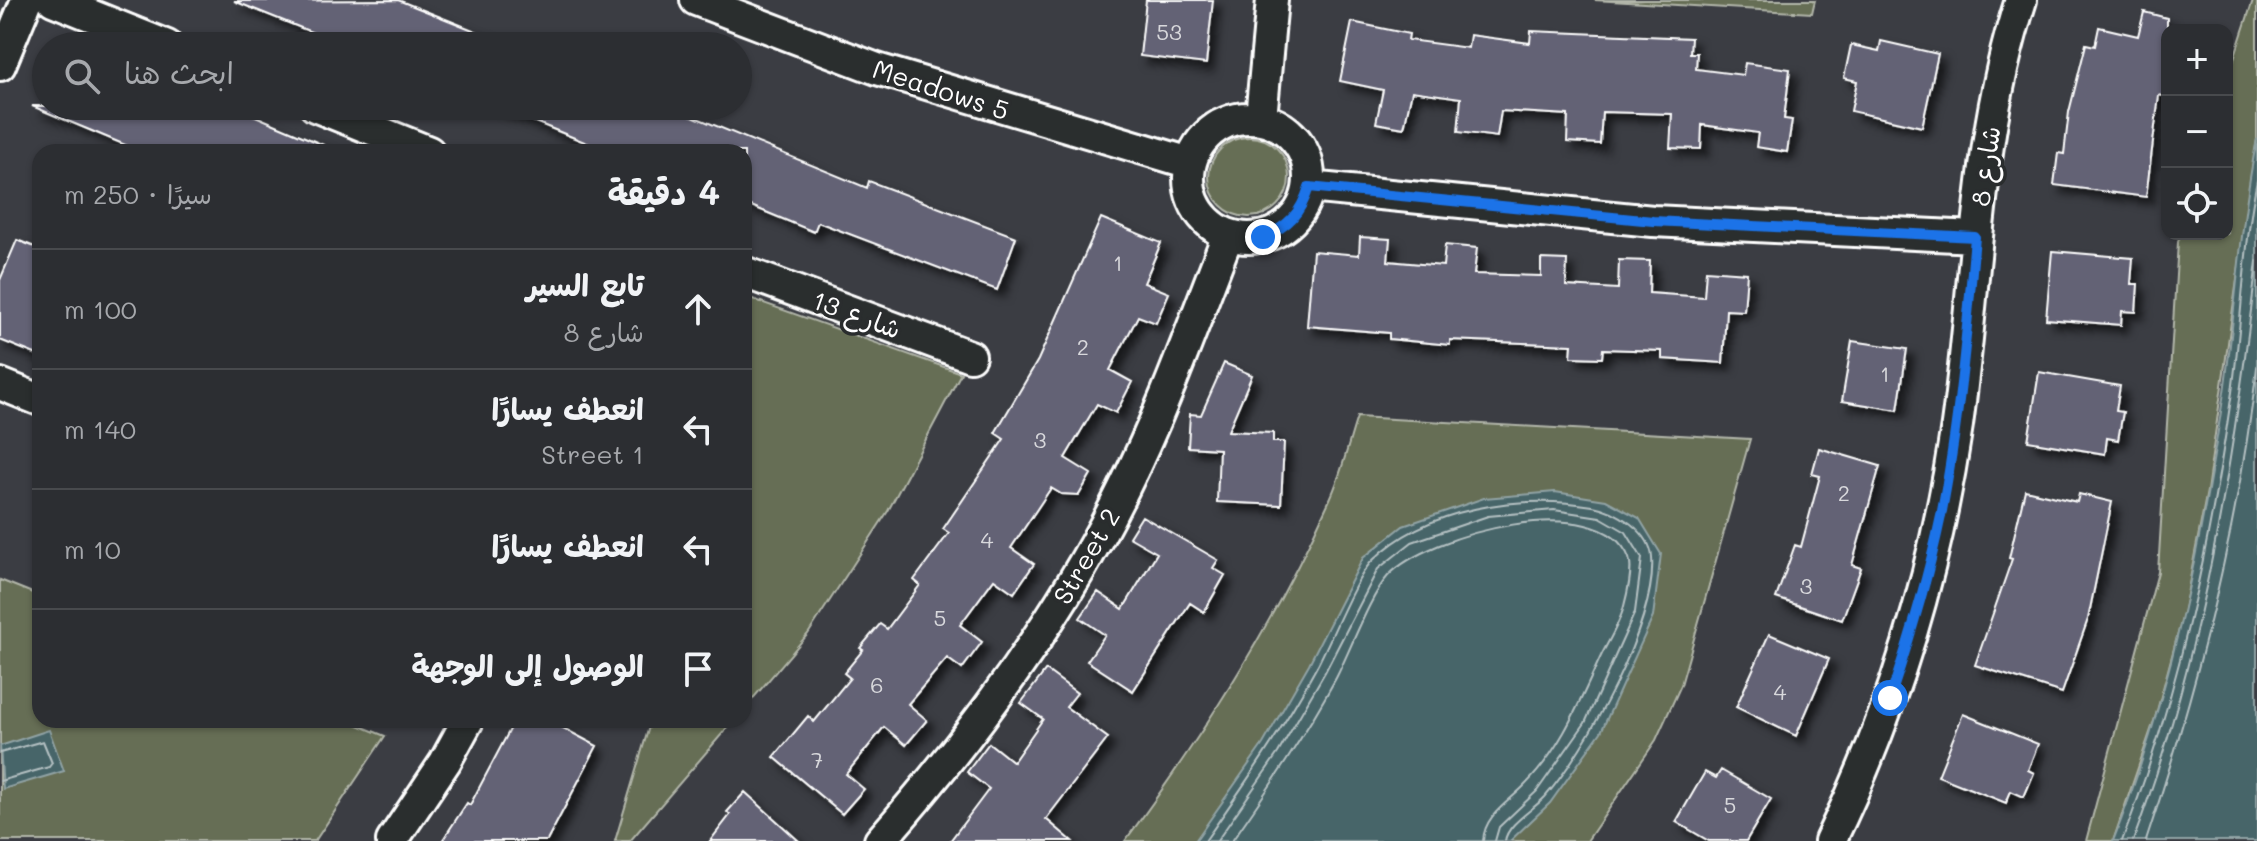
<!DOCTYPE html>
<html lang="ar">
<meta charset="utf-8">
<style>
body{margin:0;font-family:Mali,"Playpen Sans Arabic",sans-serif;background:#34363a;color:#f1f3f6;direction:rtl}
.controls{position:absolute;right:24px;top:24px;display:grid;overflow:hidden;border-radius:16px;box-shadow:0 2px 6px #0004}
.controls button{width:72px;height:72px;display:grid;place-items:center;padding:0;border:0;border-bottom:2px solid #484a4d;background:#2c2e32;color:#f1f3f6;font:40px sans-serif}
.stop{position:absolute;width:24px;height:24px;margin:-18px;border:6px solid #1a73e8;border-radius:50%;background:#fff}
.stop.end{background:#1a73e8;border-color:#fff;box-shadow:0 2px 8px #0008}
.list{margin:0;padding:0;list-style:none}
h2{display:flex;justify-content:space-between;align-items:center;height:104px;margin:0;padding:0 32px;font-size:34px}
h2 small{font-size:26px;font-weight:400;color:#a6a8ac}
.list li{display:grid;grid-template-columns:52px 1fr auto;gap:24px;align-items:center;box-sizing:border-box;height:120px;padding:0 32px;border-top:2px solid #484a4d}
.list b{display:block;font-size:30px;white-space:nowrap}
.list p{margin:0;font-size:26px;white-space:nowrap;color:#a6a8ac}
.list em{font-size:26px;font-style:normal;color:#a6a8ac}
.icon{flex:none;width:44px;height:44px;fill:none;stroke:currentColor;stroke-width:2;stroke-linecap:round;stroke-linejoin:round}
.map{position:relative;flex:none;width:2257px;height:841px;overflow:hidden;direction:ltr}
.search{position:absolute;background:#2c2e32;box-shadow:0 2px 6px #0004;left:32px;top:32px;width:720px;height:88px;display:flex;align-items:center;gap:20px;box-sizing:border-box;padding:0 28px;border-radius:44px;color:#a6a8ac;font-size:30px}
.panel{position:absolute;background:#2c2e32;box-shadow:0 2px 6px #0004;left:32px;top:144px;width:720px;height:584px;border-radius:24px;direction:rtl}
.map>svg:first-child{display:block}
.green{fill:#666e54;stroke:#b2b6aa;stroke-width:2}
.water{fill:#476569;stroke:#91a3a5;stroke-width:2}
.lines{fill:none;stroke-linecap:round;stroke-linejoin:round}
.shore{stroke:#b5c1c3;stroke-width:2}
.building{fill:#646275;stroke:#fff;stroke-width:2;filter:url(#shadow)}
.minor-casing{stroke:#fff;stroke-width:36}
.minor{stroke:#2a2d2e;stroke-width:30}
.route{stroke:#1a73e8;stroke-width:10}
.labels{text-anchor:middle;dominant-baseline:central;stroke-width:7;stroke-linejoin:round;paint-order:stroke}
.number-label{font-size:22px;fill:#d8d8dc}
.street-label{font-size:26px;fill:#fff;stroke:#2a2d2e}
</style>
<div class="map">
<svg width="2257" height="841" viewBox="0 0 2257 841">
<defs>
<filter id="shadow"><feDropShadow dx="7" dy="7" stdDeviation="4" flood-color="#0009"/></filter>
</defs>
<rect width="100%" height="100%" fill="#3b3d43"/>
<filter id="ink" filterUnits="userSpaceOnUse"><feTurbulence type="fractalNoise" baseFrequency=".0125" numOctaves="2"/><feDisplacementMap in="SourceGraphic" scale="16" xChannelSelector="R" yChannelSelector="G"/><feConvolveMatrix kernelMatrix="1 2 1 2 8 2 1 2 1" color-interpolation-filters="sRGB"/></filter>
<g filter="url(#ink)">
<path class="green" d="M1594,0H1815L1812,13Z
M2253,0H2257V139L2207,491L2183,615L2155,718L2113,841H2086L2158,572L2178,242L2181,234H2227V80Z
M1209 177a40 40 0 1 1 80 0a40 40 0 1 1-80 0Z
M744,296L961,373L888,511L808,634L744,709Z
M1357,417L1750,439L1681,685L1656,740L1587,841H1125C1202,737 1277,617 1330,499C1342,473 1348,444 1357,417Z
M0,580L40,596V720H346L385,736L315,841H0Z
M651,720H734L630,841H615Z"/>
<path class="water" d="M2257,139V841H2113C2170,697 2201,545 2224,392C2236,308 2240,223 2257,139Z
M1555,492L1606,500L1639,518L1661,554L1653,617L1601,732L1550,803L1510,841H1195L1263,744L1309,664L1363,558L1403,526L1484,498Z
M49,730L64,771L3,789L0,746Z"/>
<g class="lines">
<path class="shore" d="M0,753L43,741L52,763L49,767L0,781
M1205,841C1244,785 1283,729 1316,668C1330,643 1355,578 1372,561C1426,507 1520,494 1593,506C1616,510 1651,532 1652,558C1657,622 1586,750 1545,797C1533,810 1507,824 1505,841
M1217,841L1278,753L1325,672L1378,569L1412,542L1488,516L1554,510L1600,517L1626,532L1642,558L1635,612L1585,723L1537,791L1499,827L1495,841
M1232,841C1269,788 1305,735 1336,678C1350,651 1370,596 1388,576C1427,534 1602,487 1629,558C1633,569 1627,595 1624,606C1620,623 1609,640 1601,656C1580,701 1561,749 1525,785C1509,802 1484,815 1483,841
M2122,841C2178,698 2210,544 2232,392C2242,322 2243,250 2257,180
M2133,841C2203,655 2234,458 2257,261
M2146,841C2198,686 2238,529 2257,367"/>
</g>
<path class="building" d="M398,0L513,46H346L234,1Z
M1146,0H1213L1206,64L1140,56Z
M2144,12L2167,18V97L2159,95L2146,197L2054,185L2058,153L2064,154L2069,112L2086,44L2095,46L2099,27L2138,36Z
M1352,22L1409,34L1408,40L1468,48L1470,35L1530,43L1531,31L1691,38L1690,53H1697L1696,69L1743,75L1745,63L1790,69L1784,119L1792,120L1787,152L1756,147L1758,133L1702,125L1701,149L1670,148L1672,114L1602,112L1600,144L1567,142L1568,115L1501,111L1497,137L1458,132L1461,98L1412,91L1404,128L1376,123L1383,90L1340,81Z
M1881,41L1938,54L1922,127L1851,111L1857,81L1844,78L1851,45L1879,51Z
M32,106H232L340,152H142Z
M496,106H668L867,188L869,181L1016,237L997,290L818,222L814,232L744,203V152H609Z
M1101,218L1161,243L1144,283L1169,293L1156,323L1138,316L1110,370L1132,382L1116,413L1097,404L1065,458L1091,474L1079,495L1061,494L1051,488L1011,548L1034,564L1014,593L994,579L960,625L982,642L962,669L947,658L908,704L927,720L906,745L884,727L846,774L864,789L842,814L774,757L808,716L814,722L850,678L844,673L863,650L860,648L880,624L887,629L920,585L914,580L949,533L943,529L1004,439L995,433L1038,360Z
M1360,237L1390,239L1388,261L1443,266L1445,245L1477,248L1474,274L1541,276V259L1567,260L1566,286L1618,289L1619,260L1650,261L1649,293L1704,297L1706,270L1747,273L1744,311L1726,310L1723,363L1662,359V351L1603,349L1602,358L1571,357L1572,345L1450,340V345L1389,339V333L1307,326L1313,251L1359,255Z
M17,240L40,249V356L0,340V280Z
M2052,251L2133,258L2131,284H2138L2136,312L2122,311L2121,325L2046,319Z
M1852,341L1907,349L1898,410L1842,401Z
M1224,363L1252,375L1228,431L1273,433V442H1284L1281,505L1217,502L1219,449L1188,447L1190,414L1201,415Z
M2039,372L2120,386L2116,411L2123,412L2118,440L2107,438L2105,454L2028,441Z
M1819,448L1880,466L1852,565L1861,568L1842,620L1776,598L1795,545L1801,547L1820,476L1812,474Z
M2025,490L2077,502L2079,494L2112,502L2088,619L2062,693L1975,665L2012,559L2009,558Z
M1142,516L1218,560L1213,568L1225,575L1204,612L1190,603L1133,691L1087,661L1105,635L1080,618L1098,592L1123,609L1157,553L1129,537Z
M1769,634L1829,659L1796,736L1736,707Z
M1046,670L1077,693L1066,707L1108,738L1046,819L1072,841H950L989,789L967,772L989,743L1013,762L1043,719L1021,703Z
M1963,714L2038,744L2028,770L2034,773L2024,797L2011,791L2006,803L1938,776Z
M515,720H548L597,746L547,841H442L467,803L470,805Z
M1721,770L1771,799L1746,841H1709L1676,822L1705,772L1716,778Z
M745,792L799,841H710L730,815L727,812Z"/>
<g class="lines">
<defs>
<path id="minor" d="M53,0L167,46
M696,0L877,69L1190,163
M0,65L27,0
M315,106L429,152
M1189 178a60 60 0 1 1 120 0a60 60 0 1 1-120 0Z
M1261,118L1272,0
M1309,187L1653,221L1975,237
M744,272L970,356
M0,384L40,400
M392,841L445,762L468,720
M880,841C975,733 1061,617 1124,488C1165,406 1195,319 1228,235
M1830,841C1894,710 1936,569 1957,425C1977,282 1976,138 2021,0"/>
</defs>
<use href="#minor" class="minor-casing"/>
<use href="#minor" class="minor"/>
</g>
</g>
<g class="lines" filter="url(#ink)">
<path class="route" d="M1263,237C1288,227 1301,213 1309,187L1653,221L1975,237C1967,330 1959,424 1941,516C1928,578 1910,638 1890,698"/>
</g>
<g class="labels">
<g class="number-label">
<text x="1169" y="31">53</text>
<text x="1118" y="262">1</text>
<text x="1083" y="346">2</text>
<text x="1885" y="373">1</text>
<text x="1040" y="439">3</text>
<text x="1844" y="492">2</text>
<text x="987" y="539">4</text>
<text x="1806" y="585">3</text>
<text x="940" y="617">5</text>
<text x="877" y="684">6</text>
<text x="1780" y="691">4</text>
<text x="817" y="759">7</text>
<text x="1730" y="804">5</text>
</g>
<g class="street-label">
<text transform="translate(941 89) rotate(18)">Meadows 5</text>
<text transform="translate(1985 166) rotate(-82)">شارع 8</text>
<text transform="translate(857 314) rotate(20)">شارع 13</text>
<text transform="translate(1086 556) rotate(-60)">Street 2</text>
</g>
</g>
</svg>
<div class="controls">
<button>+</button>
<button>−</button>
<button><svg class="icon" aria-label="locate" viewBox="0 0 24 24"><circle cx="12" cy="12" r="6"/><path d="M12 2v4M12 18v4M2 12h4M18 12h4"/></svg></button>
</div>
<div class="stop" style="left:1890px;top:698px"></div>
<div class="stop end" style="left:1263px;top:237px"></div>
<div class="search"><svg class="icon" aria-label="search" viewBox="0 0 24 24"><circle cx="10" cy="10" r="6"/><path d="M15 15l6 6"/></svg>ابحث هنا</div>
<section class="panel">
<h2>4 دقيقة<small>سيرًا · 250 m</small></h2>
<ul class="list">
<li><svg class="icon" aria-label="ahead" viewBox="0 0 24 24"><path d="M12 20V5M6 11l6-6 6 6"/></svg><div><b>تابع السير</b><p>شارع 8</p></div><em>100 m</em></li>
<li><svg class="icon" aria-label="left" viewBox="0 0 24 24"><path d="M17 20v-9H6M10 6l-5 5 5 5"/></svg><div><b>انعطف يسارًا</b><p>Street 1</p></div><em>140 m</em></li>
<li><svg class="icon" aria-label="left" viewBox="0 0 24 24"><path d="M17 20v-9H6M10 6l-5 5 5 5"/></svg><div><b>انعطف يسارًا</b></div><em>10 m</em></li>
<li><svg class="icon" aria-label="arrive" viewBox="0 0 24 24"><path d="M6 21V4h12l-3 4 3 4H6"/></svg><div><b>الوصول إلى الوجهة</b></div></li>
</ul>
</section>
</div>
